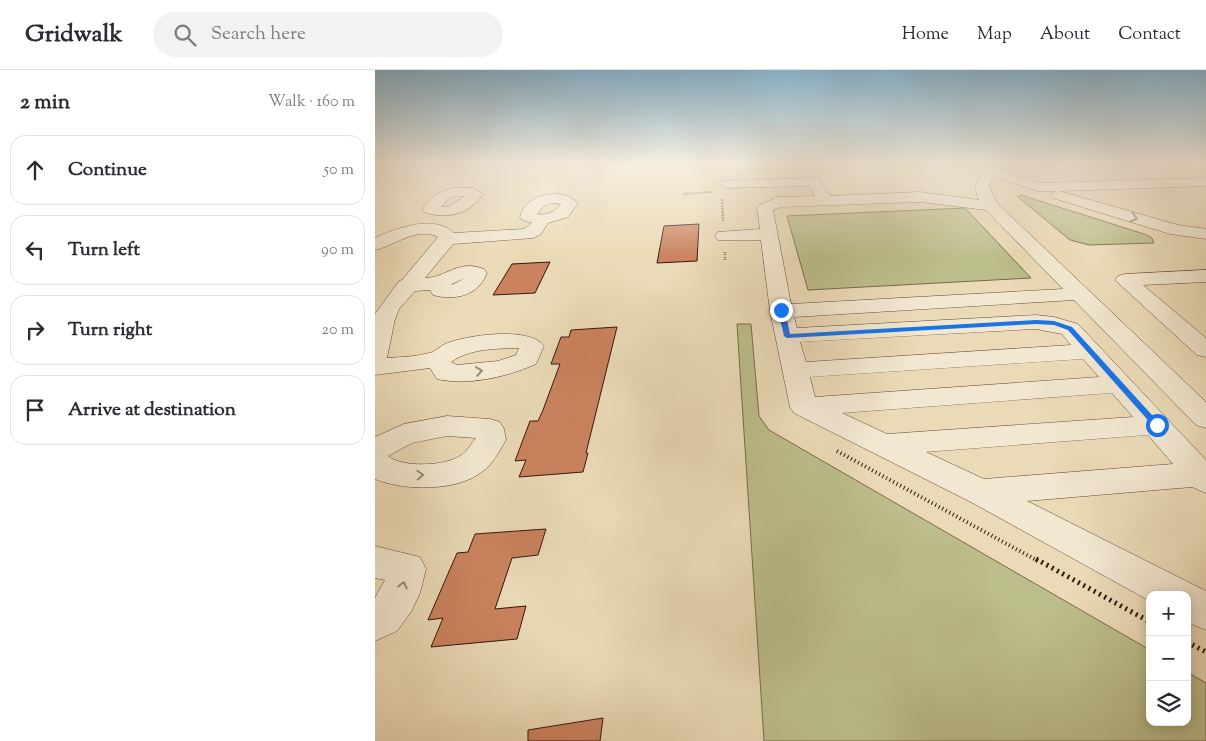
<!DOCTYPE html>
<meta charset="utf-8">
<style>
body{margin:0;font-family:"Sorts Mill Goudy",serif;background:#f2f2f3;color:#2b2b33}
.controls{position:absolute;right:15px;bottom:15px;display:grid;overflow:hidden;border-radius:10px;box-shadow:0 2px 12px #0003}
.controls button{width:45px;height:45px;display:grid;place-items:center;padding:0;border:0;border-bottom:1px solid #e1e1e2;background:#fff;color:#2b2b33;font:25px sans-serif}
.stop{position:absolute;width:15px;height:15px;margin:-11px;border:4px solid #1a73e8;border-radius:50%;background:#fff}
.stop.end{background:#1a73e8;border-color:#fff;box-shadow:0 1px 5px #0008}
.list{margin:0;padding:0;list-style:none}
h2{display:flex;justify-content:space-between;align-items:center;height:65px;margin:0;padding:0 20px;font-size:21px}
h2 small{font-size:16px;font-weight:400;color:#7c7c81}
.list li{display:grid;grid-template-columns:32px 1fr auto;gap:15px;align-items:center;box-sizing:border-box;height:70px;margin:0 10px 10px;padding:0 10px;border:1px solid #e1e1e2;border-radius:15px}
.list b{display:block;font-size:19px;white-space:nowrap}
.list em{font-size:16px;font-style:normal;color:#7c7c81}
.icon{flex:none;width:28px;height:28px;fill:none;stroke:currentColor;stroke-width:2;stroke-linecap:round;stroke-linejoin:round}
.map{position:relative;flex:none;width:831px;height:671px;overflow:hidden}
header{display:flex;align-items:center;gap:30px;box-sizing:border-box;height:70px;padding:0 25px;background:#fff;border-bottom:1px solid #e1e1e2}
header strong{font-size:24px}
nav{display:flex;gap:28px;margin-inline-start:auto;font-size:18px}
.search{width:350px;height:45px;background:#f2f2f3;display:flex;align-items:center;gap:12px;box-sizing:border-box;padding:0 18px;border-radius:28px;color:#7c7c81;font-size:19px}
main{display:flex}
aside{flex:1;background:#fff}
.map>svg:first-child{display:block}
.green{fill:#bcbe8b;stroke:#786a4b}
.building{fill:#cb835f;stroke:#34170b}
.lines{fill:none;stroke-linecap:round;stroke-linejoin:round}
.minor-casing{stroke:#624836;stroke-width:1}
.path-far3{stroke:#34170b;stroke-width:2;stroke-dasharray:0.5 1;stroke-linecap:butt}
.path-far2{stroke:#34170b;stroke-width:2.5;stroke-dasharray:0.5 2;stroke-linecap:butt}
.path-far1{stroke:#34170b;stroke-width:4;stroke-dasharray:1 3;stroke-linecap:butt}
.path{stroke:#34170b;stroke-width:5;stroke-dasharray:2 4;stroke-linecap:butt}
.minor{fill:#f2e7d0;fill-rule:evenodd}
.oneway{stroke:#9c8977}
.route{fill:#1a73e8}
</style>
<header>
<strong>Gridwalk</strong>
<div class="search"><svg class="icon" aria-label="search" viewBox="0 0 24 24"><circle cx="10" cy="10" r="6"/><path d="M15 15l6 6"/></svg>Search here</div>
<nav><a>Home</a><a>Map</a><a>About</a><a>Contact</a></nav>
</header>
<main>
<aside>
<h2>2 min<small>Walk · 160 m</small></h2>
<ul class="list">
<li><svg class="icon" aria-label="ahead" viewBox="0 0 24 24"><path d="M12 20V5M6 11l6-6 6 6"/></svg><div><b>Continue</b></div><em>50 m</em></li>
<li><svg class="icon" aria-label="left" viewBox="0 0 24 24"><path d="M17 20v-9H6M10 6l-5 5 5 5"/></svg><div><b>Turn left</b></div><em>90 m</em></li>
<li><svg class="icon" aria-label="right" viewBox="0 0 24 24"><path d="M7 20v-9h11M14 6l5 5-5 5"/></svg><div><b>Turn right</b></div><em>20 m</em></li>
<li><svg class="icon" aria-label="arrive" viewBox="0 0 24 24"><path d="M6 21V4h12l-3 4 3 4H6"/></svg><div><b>Arrive at destination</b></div></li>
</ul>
</aside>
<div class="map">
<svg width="831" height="671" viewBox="0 0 831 671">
<rect width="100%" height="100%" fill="#ebdab7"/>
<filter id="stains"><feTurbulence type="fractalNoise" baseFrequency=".004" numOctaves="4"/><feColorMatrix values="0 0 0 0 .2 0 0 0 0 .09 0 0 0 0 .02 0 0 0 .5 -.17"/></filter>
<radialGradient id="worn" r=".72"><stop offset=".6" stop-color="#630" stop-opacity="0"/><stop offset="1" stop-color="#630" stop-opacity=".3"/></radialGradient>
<path class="green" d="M646,125L772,165L777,168L779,173L714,175L695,170L643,127Z
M590,138L656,208L433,220L412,146Z
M362,254H376L384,346L394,360L775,580V652H812V602L831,613V671H389Z"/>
<path class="building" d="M324,154L322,191L282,193L289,156Z
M175,192L160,223L118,225L137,194Z
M242,257L211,383H213L208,402L144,407L151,390L140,391L155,351H163L168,340L185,294H176L186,267H194L196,260Z
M171,459L163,485L137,488L120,539L151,536L142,569L56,577L68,548L53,550L82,483L93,482L100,464Z
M228,648L225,671H153V660Z"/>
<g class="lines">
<defs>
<path id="minor" d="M617,93H632L625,100L664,113L831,108V116L684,121L803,155L831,159V169L795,164L678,128L675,125L682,121H663L619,107L614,116L622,133L831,332V358L821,355L699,230L419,247L422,258L661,245L679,247L703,254L831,390V423L817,417L652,431L831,521V560L812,552V525H775V531L594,431L419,343L415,337L395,241L386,170H343L340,166L343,162L385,159L382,138L384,135L403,127L440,126L434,116L351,118L344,114L346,111L438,108L443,109L455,126L545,122L604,130L600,116L610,98ZM545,132L611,140L688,219L416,234L398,140L406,137ZM661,259L687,264L696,275L431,292L425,272ZM708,289L724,307L440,327L435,307ZM737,323L758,347L512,364L467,343ZM773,365L798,394L609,409L551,382Z
M79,118H98L108,124C95,144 72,150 49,142L47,139C56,127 65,121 79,118ZM90,126L75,136L66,137L75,127Z
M184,124L195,127L203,133L193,147L173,153L166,164L158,168L78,174L50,208C73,207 83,189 109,199L112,203C103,226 80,231 58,225L55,220L40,221L24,239L20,249L12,288C25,287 40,287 54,283C60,282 64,277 70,274C91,265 155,256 169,276L161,294C132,307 93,316 62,309L55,298L0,305V244L24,211L27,210L63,167C42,156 19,176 0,180V168C22,158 59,144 79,163L149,159L157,153L147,150L145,147C149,129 167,124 184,124ZM177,133L186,134C180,142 171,146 162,144L169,136ZM90,208L77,215V214ZM144,278L141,285L123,291L82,295L76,292C96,278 120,279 144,278Z
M831,200V212L768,215L831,268V287L822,285L740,210L743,206L750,204Z
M72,346L115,349L125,352L129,359L131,370C125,380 118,394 108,401C83,422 29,421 0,409V367L29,354ZM72,366L101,368C96,374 92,382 85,386C70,396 27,398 13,386L37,373Z
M0,476L45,487L51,499L45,523L36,542L22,561L0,571V528L10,510L0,508Z"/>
</defs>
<use href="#minor" class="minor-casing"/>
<path class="path-far3" d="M701,98L713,95L757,93
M308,124L337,122
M347,129L348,151"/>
<path class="path-far2" d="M350,182V190"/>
<path class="path-far1" d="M462,381L663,491"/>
<path class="path" d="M661,489L775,552
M812,572L831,582"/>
<use href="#minor" class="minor"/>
</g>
<defs><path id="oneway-chevron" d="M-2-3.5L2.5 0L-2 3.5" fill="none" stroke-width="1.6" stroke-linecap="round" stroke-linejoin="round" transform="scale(1.25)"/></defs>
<g class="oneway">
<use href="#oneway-chevron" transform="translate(759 148) rotate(16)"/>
<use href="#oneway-chevron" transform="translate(104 301) rotate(-9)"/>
<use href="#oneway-chevron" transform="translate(45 405) rotate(-3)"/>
<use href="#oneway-chevron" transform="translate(28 515) rotate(-77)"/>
</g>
<linearGradient id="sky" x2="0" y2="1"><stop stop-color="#88b6d2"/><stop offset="0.5" stop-color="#f6eedf"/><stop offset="1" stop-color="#f6eedf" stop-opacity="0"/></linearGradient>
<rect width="831" height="187" fill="url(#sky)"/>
<path class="route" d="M406,239L410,240L415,264L661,250L679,251L697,257L786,355L779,357L693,260L679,255L661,254L412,268L409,266L403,240Z"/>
<rect width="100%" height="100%" filter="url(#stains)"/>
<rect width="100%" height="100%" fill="url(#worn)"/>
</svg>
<div class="controls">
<button>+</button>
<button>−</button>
<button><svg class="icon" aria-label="layers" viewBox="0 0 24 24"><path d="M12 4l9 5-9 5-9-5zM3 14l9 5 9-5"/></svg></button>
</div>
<div class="stop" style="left:782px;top:355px"></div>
<div class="stop end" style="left:406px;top:240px"></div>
</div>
</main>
